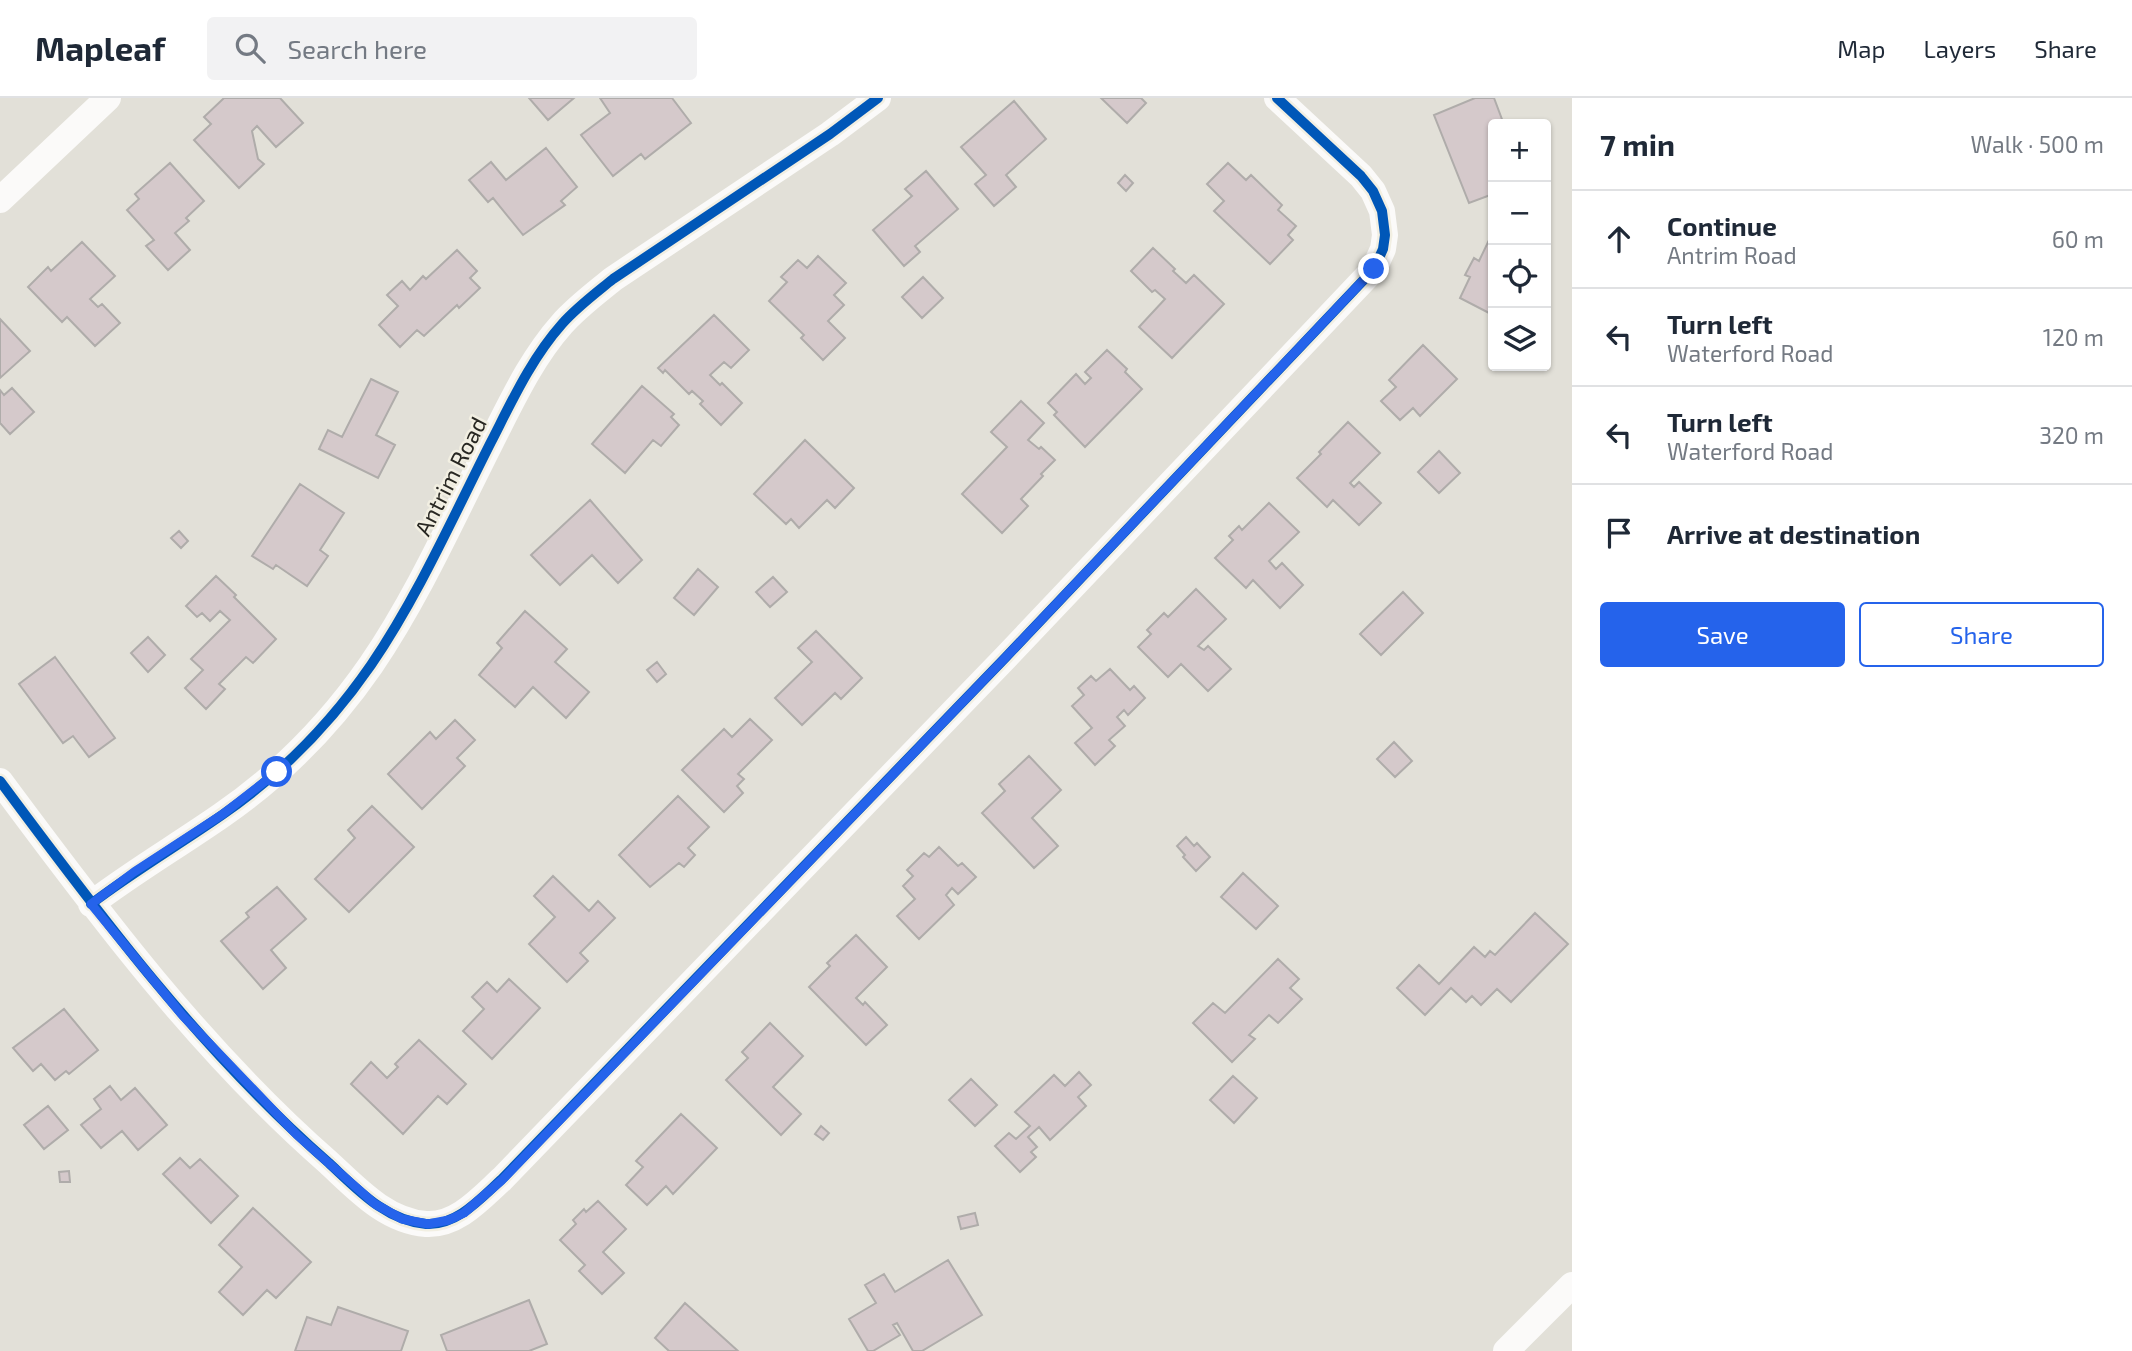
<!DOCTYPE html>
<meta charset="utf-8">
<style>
body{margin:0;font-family:"Exo 2",sans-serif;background:#f2f2f3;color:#1f2937}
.controls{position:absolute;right:21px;top:21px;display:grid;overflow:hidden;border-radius:7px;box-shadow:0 2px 5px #0004}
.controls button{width:63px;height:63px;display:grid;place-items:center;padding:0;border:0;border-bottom:2px solid #e0e1e3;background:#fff;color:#1f2937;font:35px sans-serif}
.stop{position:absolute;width:21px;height:21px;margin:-16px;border:5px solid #2563eb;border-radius:50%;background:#fff}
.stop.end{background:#2563eb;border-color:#fff;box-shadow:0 2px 7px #0008}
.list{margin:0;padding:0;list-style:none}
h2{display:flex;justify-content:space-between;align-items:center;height:91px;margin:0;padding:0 28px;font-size:30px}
h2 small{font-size:23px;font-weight:400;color:#747a83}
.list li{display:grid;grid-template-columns:46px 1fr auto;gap:21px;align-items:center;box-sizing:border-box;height:98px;padding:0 28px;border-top:2px solid #e0e1e3}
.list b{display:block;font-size:26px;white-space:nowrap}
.list p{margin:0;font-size:23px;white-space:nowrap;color:#747a83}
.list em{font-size:23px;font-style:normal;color:#747a83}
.actions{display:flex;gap:14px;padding:21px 28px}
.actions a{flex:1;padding:16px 0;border:2px solid #2563eb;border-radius:7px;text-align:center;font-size:24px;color:#2563eb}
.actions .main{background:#2563eb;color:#fff}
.icon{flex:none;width:38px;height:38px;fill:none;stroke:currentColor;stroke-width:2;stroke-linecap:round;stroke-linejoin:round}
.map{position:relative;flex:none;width:1572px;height:1253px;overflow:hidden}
header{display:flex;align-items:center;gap:42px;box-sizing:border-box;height:98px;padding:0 35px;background:#fff;border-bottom:2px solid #e0e1e3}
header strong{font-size:33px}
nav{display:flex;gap:38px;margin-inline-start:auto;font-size:24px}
.search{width:490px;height:63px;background:#f2f2f3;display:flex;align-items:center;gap:18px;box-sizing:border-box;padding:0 24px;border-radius:7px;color:#747a83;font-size:26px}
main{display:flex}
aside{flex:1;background:#fff}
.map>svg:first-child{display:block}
.building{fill:#d5c9cb;stroke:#afacaa;stroke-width:2}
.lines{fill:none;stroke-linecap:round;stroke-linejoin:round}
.minor{stroke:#fbfaf9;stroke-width:26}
.cycleway-casing{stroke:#f2efe2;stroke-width:15}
.cycleway{stroke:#0057b8;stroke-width:10}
.route{stroke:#2563eb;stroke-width:9}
.labels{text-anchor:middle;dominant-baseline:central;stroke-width:5;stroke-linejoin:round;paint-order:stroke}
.street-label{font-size:23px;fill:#282722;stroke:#f2efe2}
</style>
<header>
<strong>Mapleaf</strong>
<div class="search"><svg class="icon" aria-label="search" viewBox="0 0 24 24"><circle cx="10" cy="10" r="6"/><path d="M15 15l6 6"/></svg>Search here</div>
<nav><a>Map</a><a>Layers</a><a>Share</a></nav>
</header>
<main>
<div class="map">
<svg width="1572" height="1253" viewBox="0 0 1572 1253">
<rect width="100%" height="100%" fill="#e2e0d8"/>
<path class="building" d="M224,0H280L303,25L276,49L257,28L252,33L258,61L264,66L239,90L194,42L211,26L204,19Z
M529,0H574L548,22Z
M600,0H672L691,25L645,61L641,56L613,78L581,37L610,15Z
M1101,0H1141L1146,5L1127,25Z
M1475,0H1494L1503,24L1493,26L1490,30L1493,37V96L1469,105L1434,17Z
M1014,3L1046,41L1006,77L1016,89L994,108L975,86L986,77L961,49Z
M546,50L577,89L561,103L565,107L523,137L493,100L488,104L469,82L491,64L506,82Z
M170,65L204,103L186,120L189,123L175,135L190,152L168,172L146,148L154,142L127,112L139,101L135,96Z
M1228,65L1246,82L1251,77L1282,107L1278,112L1296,128L1288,137L1293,142L1270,166L1214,113L1224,103L1207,86Z
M926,73L958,111L915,148L920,154L904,168L873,132L912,98L905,91Z
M1125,77L1133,85L1126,93L1118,85Z
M1489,142L1493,144V217L1460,200L1470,179L1465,177L1474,160L1479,163Z
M82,144L115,178L90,201L98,209L102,206L120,225L95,248L67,219L62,224L28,189L48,169L51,173Z
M1153,150L1175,171L1173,173L1186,185L1194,177L1224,206L1172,260L1139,229L1165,201L1155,192L1152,194L1131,173Z
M457,152L477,173L470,180L480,190L459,210L457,207L424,238L417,232L400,249L379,227L398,208L387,197L402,183L410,192L423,178L426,181Z
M818,158L846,185L834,197L844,207L828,223L845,240L823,262L801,240L804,237L769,203L787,184L781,179L798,162L807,170Z
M923,179L943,200L922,220L902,199Z
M714,217L749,252L731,270L724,264L710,277L720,287L722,285L742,305L721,327L700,306L703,303L692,293L689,296L665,272L663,275L658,270Z
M0,221L30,253L0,280Z
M1423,247L1457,281L1420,318L1413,310L1400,322L1381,303L1396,289L1389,282Z
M1107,252L1127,271L1125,274L1142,291L1085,349L1054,317L1057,314L1048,305L1076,276L1085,286L1091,280L1085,274Z
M371,281L398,294L376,337L395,347L378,380L319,351L328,332L342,339Z
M642,288L674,316L671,319L679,327L661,348L653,342L625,375L592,346Z
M12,290L34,314L10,336L0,325V292L4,297Z
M1021,303L1044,325L1028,342L1039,351L1041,349L1055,362L1041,376L1043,378L1021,401L1028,408L1002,435L962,396L1007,349L991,334Z
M1348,324L1380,355L1350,385L1354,389L1359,384L1381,405L1359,427L1333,402L1327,409L1297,380L1321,356L1319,354Z
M805,342L854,390L835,410L827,402L799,430L791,421L786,426L754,396Z
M1439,353L1460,375L1439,395L1418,374Z
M300,386L344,415L320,452L328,458L307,488L276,467L273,471L252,458Z
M590,402L642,462L618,485L592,457L560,487L531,457Z
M1269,405L1299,434L1269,463L1276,471L1282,465L1303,487L1280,510L1253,482L1246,490L1215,460L1233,442L1229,438L1239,428L1242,432Z
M179,433L188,443L181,450L171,440Z
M698,471L718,489L694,517L674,500Z
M216,478L236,497L234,499L276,541L253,565L246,559L219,586L225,591L206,611L185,590L203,572L191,561L230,522L220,513L210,523L202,515L197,519L186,508Z
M773,479L787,494L770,509L756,494Z
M1196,491L1226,521L1198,548L1204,552L1208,548L1231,571L1208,593L1181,566L1168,579L1138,549L1151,536L1147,532L1164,515L1168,519Z
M1403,494L1423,515L1381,557L1360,536Z
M525,513L567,551L555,564L589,594L566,620L533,589L515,609L479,577L502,550L497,545Z
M816,533L862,580L841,601L835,595L802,627L775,600L812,564L798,550Z
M148,539L165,557L148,574L131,555Z
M55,559L115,640L89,659L73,638L63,645L19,586Z
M657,564L666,576L657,584L647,572Z
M1110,571L1130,592L1134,588L1145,600L1128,617L1124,612L1117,619L1125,628L1109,642L1115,648L1095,667L1075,645L1092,630L1072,608L1084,597L1078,590L1091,578L1096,583Z
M750,621L772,642L738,676L744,681L737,688L743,695L724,714L682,672L724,631L732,639Z
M455,622L475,642L457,660L465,668L422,711L388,676L430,634L436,641Z
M1394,644L1412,663L1395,679L1377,661Z
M1029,658L1061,692L1032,720L1058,748L1034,770L982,715L1005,693L999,686Z
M678,698L709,729L688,750L695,757L684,769L679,765L650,789L619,757Z
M372,708L414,749L349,814L315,781L355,740L348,732Z
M1186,739L1194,748L1197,745L1210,759L1196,773L1183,759L1185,757L1177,748Z
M939,749L958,768L962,765L976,779L958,796L952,790L946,797L954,807L919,841L897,818L915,801L903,788L913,778L907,772L924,755L929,759Z
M1243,775L1278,808L1256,831L1221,799Z
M553,778L589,813L598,803L615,820L580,855L588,863L567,884L529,846L555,819L534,798Z
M277,789L306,821L271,852L286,870L263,891L221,843L249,819L246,815Z
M1535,815L1568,846L1511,904L1497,891L1481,907L1472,898L1466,904L1451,890L1425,917L1397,890L1419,867L1439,886L1474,849L1485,859L1490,853L1495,857Z
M856,837L887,869L856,900L863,907L865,904L887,927L866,947L809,889L830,868L827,865Z
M1278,861L1299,881L1290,890L1302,901L1278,925L1269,917L1249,937L1255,941L1232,964L1193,925L1213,905L1225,915Z
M509,881L540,910L492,961L463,933L484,911L472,899L487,884L497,894Z
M64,911L98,952L69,976L66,973L55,982L41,966L33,973L13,950Z
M770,925L803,958L773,989L801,1016L781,1037L726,982L748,960L742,954Z
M419,942L466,986L447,1006L438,998L403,1036L351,986L371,964L387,980L398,969L395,966Z
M1079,974L1091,987L1078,999L1086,1008L1050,1042L1039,1029L1028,1039L1037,1049L1031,1054L1036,1059L1020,1074L995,1048L1009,1035L1016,1041L1030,1028L1015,1014L1054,977L1065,988Z
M1233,978L1257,1000L1234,1025L1210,1002Z
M971,981L997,1007L975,1028L949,1002Z
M110,988L121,1002L135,990L167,1027L138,1052L122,1033L101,1050L81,1027L101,1011L94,1001Z
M48,1008L68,1032L44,1051L24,1027Z
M681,1016L717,1050L673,1096L666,1088L647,1107L626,1087L643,1069L636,1063Z
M821,1028L829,1035L823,1042L815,1036Z
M180,1060L190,1070L200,1061L238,1098L211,1125L163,1076Z
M69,1073L70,1084H60L59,1074Z
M598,1103L626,1131L603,1154L624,1175L602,1196L579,1173L585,1167L560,1142L576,1126L573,1122L584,1111L586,1114Z
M253,1110L311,1164L276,1200L267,1192L243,1217L219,1194L242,1169L219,1147Z
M975,1115L978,1127L961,1131L958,1119Z
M948,1162L982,1217L922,1253H913L897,1225L893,1227L900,1237L873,1253H868L849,1221L876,1205L865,1187L884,1176L895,1194Z
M529,1202L547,1246L529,1253H447L441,1237Z
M685,1205L738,1253H669L655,1240Z
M338,1209L408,1233L401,1253H295L307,1219L331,1227Z"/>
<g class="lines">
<path class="minor" d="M0,102L108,0
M0,683C100,818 202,954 329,1065C357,1091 386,1123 426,1126C457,1128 481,1100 502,1081L1006,559L1374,171L1383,151L1385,137L1382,113L1373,93L1361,78L1277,0
M91,806C133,774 179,747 222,717C280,677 331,625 371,567C418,498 453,419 491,344C512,303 531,261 562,226C577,209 596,195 613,181L830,36L878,0
M1506,1253L1572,1187"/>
<defs>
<path id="cycleway" d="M0,683C100,818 202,954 329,1065C357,1091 386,1123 426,1126C457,1128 481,1100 502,1081L1006,559L1374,171L1383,151L1385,137L1382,113L1373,93L1361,78L1277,0
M91,806C133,774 179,747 222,717C280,677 331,625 371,567C418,498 453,419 491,344C512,303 531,261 562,226C577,209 596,195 613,181L830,36L878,0"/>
</defs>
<use href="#cycleway" class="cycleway-casing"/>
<use href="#cycleway" class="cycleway"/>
</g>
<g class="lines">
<path class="route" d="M277,674L223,716L134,774L91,806L183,918L297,1037L375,1106L402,1121L428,1126L449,1122L464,1115L502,1082L1006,559L1374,171"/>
</g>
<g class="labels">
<g class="street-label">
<text transform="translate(450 378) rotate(-63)">Antrim Road</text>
</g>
</g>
</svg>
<div class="controls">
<button>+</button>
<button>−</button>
<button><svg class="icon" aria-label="locate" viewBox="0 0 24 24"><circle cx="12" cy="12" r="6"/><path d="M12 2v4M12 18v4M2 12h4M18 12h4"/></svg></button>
<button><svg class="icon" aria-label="layers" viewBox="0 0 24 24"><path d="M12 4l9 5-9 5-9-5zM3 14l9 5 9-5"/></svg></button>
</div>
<div class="stop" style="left:277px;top:674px"></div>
<div class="stop end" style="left:1374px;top:171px"></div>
</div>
<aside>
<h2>7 min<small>Walk · 500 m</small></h2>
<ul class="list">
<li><svg class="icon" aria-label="ahead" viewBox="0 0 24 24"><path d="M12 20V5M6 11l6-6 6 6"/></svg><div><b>Continue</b><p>Antrim Road</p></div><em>60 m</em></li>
<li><svg class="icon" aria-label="left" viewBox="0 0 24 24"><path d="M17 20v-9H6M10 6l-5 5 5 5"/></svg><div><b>Turn left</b><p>Waterford Road</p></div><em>120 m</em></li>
<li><svg class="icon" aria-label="left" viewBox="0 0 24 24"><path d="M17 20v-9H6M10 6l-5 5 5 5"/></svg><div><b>Turn left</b><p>Waterford Road</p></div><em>320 m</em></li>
<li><svg class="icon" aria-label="arrive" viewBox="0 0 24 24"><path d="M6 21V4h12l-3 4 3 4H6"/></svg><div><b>Arrive at destination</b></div></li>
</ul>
<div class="actions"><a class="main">Save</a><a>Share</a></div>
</aside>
</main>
